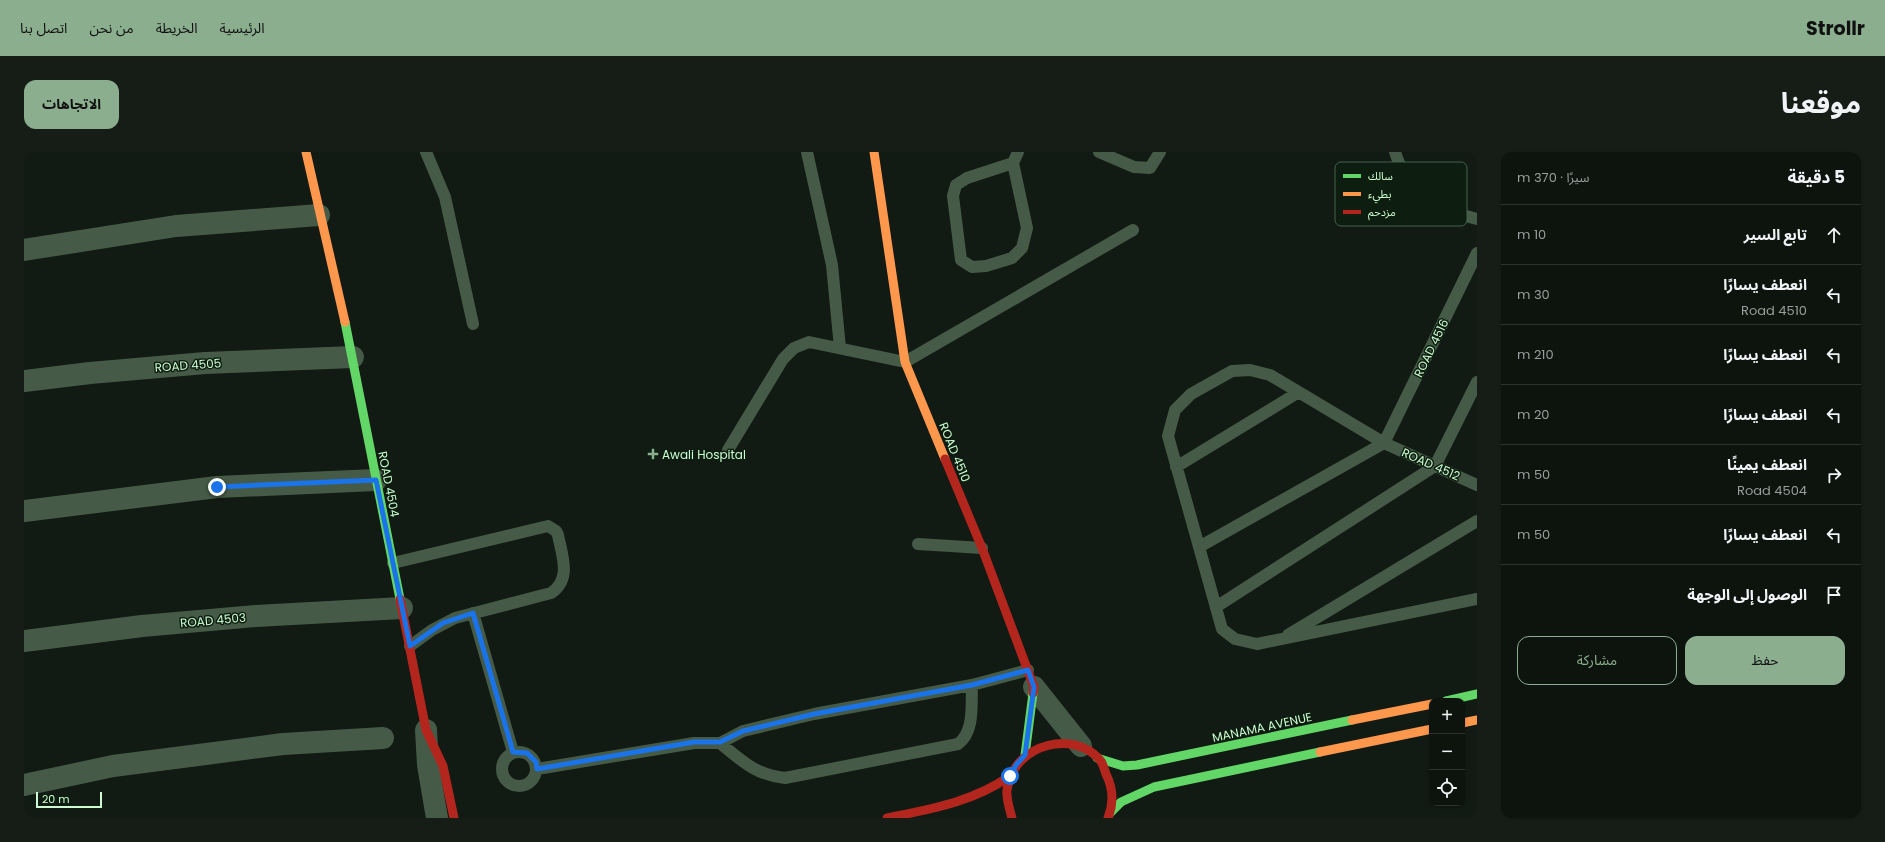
<!DOCTYPE html>
<html lang="ar">
<meta charset="utf-8">
<style>
body{margin:0;font-family:Poppins,"Noto Sans Arabic",sans-serif;background:#161d17;color:#f1f3f6;direction:rtl}
.controls{position:absolute;right:12px;bottom:12px;display:grid;overflow:hidden;border-radius:8px;box-shadow:0 1px 3px #0004}
.controls button{width:36px;height:36px;display:grid;place-items:center;padding:0;border:0;border-bottom:1px solid #2d332e;background:#0d140e;color:#f1f3f6;font:20px sans-serif}
.scale{position:absolute;left:12px;bottom:10px;width:66px;box-sizing:border-box;padding-left:4px;border:2px solid #ccfdd2;border-top:0;font-size:11px;line-height:14px;white-space:nowrap;color:#ccfdd2;-webkit-text-stroke:3px #0d1e10;paint-order:stroke}
.stop{position:absolute;width:12px;height:12px;margin:-9px;border:3px solid #1a73e8;border-radius:50%;background:#fff}
.stop.end{background:#1a73e8;border-color:#fff;box-shadow:0 1px 4px #0008}
.list{margin:0;padding:0;list-style:none}
h2{display:flex;justify-content:space-between;align-items:center;height:52px;margin:0;padding:0 16px;font-size:17px}
h2 small{font-size:13px;font-weight:400;color:#9a9e9e}
.list li{display:grid;grid-template-columns:26px 1fr auto;gap:12px;align-items:center;box-sizing:border-box;height:60px;padding:0 16px;border-top:1px solid #2d332e}
.list b{display:block;font-size:15px;white-space:nowrap}
.list p{margin:0;font-size:13px;white-space:nowrap;color:#9a9e9e}
.list em{font-size:13px;font-style:normal;color:#9a9e9e}
.actions{display:flex;gap:8px;padding:12px 16px}
.actions a{flex:1;padding:9px 0;border:1px solid #8bae8f;border-radius:12px;text-align:center;font-size:14px;color:#8bae8f}
.actions .main{background:#8bae8f;color:#111}
.icon{flex:none;width:22px;height:22px;fill:none;stroke:currentColor;stroke-width:2;stroke-linecap:round;stroke-linejoin:round}
.map{position:relative;flex:none;width:1453px;height:666px;overflow:hidden;direction:ltr;border-radius:12px}
header{display:flex;align-items:center;gap:24px;box-sizing:border-box;height:56px;padding:0 20px;background:#8bae8f;color:#111}
header strong{font-size:19px}
nav{display:flex;gap:22px;margin-inline-start:auto;font-size:14px}
.intro{display:flex;align-items:center;justify-content:space-between;box-sizing:border-box;height:96px;padding:0 24px}
h1{margin:0;font-size:28px}
.button{padding:10px 18px;border-radius:12px;background:#8bae8f;color:#111;font-size:14px;font-weight:700}
main{display:flex;gap:24px;padding:0 24px}
aside{flex:1;background:#0d140e;border-radius:12px;box-shadow:0 1px 3px #0004}
.map>svg:first-child{display:block}
.lines{fill:none;stroke-linecap:round;stroke-linejoin:round}
.lane{stroke:#465b47;stroke-width:12}
.street{stroke:#465b47;stroke-width:22}
.fast{stroke:#63d668;stroke-width:9}
.slow{stroke:#ff974d;stroke-width:9}
.jam{stroke:#b3261e;stroke-width:9}
.route{stroke:#1a73e8;stroke-width:5}
.poi-dot{fill:#8bae8f;stroke:#0d1e10;stroke-width:1.5}
.labels{text-anchor:middle;dominant-baseline:central;stroke-width:3;stroke-linejoin:round;paint-order:stroke}
.street-label{font-size:12px;fill:#ccfdd2;stroke:#0d1e10}
.poi-label{font-size:12px;fill:#ccfdd2;stroke:#0d1e10;text-anchor:start}
.key{fill:#0d1e10;stroke:#46614a;stroke-width:1}
.key-label{font-size:11px;fill:#ccfdd2}
</style>
<header>
<strong>Strollr</strong>
<nav><a>الرئيسية</a><a>الخريطة</a><a>من نحن</a><a>اتصل بنا</a></nav>
</header>
<div class="intro"><h1>موقعنا</h1><a class="button">الاتجاهات</a></div>
<main>
<aside>
<h2>5 دقيقة<small>سيرًا · 370 m</small></h2>
<ul class="list">
<li><svg class="icon" aria-label="ahead" viewBox="0 0 24 24"><path d="M12 20V5M6 11l6-6 6 6"/></svg><div><b>تابع السير</b></div><em>10 m</em></li>
<li><svg class="icon" aria-label="left" viewBox="0 0 24 24"><path d="M17 20v-9H6M10 6l-5 5 5 5"/></svg><div><b>انعطف يسارًا</b><p>Road 4510</p></div><em>30 m</em></li>
<li><svg class="icon" aria-label="left" viewBox="0 0 24 24"><path d="M17 20v-9H6M10 6l-5 5 5 5"/></svg><div><b>انعطف يسارًا</b></div><em>210 m</em></li>
<li><svg class="icon" aria-label="left" viewBox="0 0 24 24"><path d="M17 20v-9H6M10 6l-5 5 5 5"/></svg><div><b>انعطف يسارًا</b></div><em>20 m</em></li>
<li><svg class="icon" aria-label="right" viewBox="0 0 24 24"><path d="M7 20v-9h11M14 6l5 5-5 5"/></svg><div><b>انعطف يمينًا</b><p>Road 4504</p></div><em>50 m</em></li>
<li><svg class="icon" aria-label="left" viewBox="0 0 24 24"><path d="M17 20v-9H6M10 6l-5 5 5 5"/></svg><div><b>انعطف يسارًا</b></div><em>50 m</em></li>
<li><svg class="icon" aria-label="arrive" viewBox="0 0 24 24"><path d="M6 21V4h12l-3 4 3 4H6"/></svg><div><b>الوصول إلى الوجهة</b></div></li>
</ul>
<div class="actions"><a class="main">حفظ</a><a>مشاركة</a></div>
</aside>
<div class="map">
<svg width="1453" height="666" viewBox="0 0 1453 666">
<rect width="100%" height="100%" fill="#111a13"/>
<g class="lines">
<path class="lane" d="M402,0L421,45L449,172
M783,0L808,113L816,196
M1075,0L1110,15L1126,16L1136,0
M1371,0C1387,49 1407,54 1453,67
M989,11L943,26L932,33L929,44L937,108L948,115L962,114L988,106L998,96L1003,76L989,11L994,0
M1360,291L1453,101
M704,298L759,207L770,196L785,190L881,210L1109,78
M1152,315L1275,240
M1453,333L1360,291L1246,223L1226,218L1208,219L1167,242L1151,258L1144,284L1198,477L1211,487L1233,492L1453,447
M894,392L958,396
M1175,395L1360,291
M369,411L524,374L532,379L534,383C538,404 548,427 527,441L431,466L408,478L386,494
M1192,455L1411,314L1453,230
M449,461L489,600
M1264,483L1453,369
M696,591C718,609 732,623 761,626L934,592C951,579 947,553 948,533
M478 617a17 17 0 1 1 34 0a17 17 0 1 1-34 0Z
M513,617L670,591H696L719,579L790,562L948,533L1004,518"/>
<path class="street" d="M0,98L152,74L295,63
M0,229L66,221L181,211L329,205
M0,359L193,335L352,328
M0,489L118,474L232,464L378,456
M1010,535L1057,594
M402,578L404,613L413,666
M0,633L89,614L259,592L359,586"/>
<path class="fast" d="M321,170L376,447
M1422,549L1453,542
M1001,603L1009,541
M1073,606L1099,614L1113,613L1328,568
M1086,661L1097,650L1130,635L1296,600"/>
<path class="slow" d="M282,0L321,170
M850,0L881,210L921,307
M1328,568L1408,552
M1438,571L1453,568
M1296,600L1408,577"/>
<path class="jam" d="M921,307L958,396L1010,535L1009,541
M376,447L402,578L419,614L430,666
M863,666C907,657 949,650 986,624
M988,666C986,658 983,650 983,642C982,638 984,634 985,630C994,593 1049,577 1076,608C1079,611 1080,617 1082,622C1089,636 1090,651 1084,666"/>
</g>
<g class="lines">
<path class="route" d="M193,335L352,328L386,494L419,471L449,461L489,600L503,601L512,610L513,617L670,590H696L719,579L790,562L948,533L1004,518L1010,535L1001,603L992,613L986,624"/>
</g>
<path class="poi-dot" d="M627 296h4v4h4v4h-4v4h-4v-4h-4v-4h4z"/>
<g class="labels">
<g class="street-label">
<text transform="translate(1407 196) rotate(-64)">ROAD 4516</text>
<text transform="translate(164 213) rotate(-4)">ROAD 4505</text>
<text transform="translate(931 300) rotate(68)">ROAD 4510</text>
<text transform="translate(1407 312) rotate(24)">ROAD 4512</text>
<text transform="translate(365 332) rotate(79)">ROAD 4504</text>
<text transform="translate(189 468) rotate(-5)">ROAD 4503</text>
<text transform="translate(1238 575) rotate(-12)">MANAMA AVENUE</text>
</g>
<g class="poi-label">
<text x="638" y="302">Awali Hospital</text>
</g>
</g>
<rect x="1311" y="10" width="132" height="64" rx="6" class="key"/>
<rect x="1319" y="22" width="18" height="4" fill="#63d668"/>
<rect x="1319" y="40" width="18" height="4" fill="#ff974d"/>
<rect x="1319" y="58" width="18" height="4" fill="#b3261e"/>
<g class="key-label">
<text x="1344" y="28">سالك</text>
<text x="1344" y="46">بطيء</text>
<text x="1344" y="64">مزدحم</text>
</g>
</svg>
<div class="controls">
<button>+</button>
<button>−</button>
<button><svg class="icon" aria-label="locate" viewBox="0 0 24 24"><circle cx="12" cy="12" r="6"/><path d="M12 2v4M12 18v4M2 12h4M18 12h4"/></svg></button>
</div>
<div class="scale">20 m</div>
<div class="stop" style="left:986px;top:624px"></div>
<div class="stop end" style="left:193px;top:335px"></div>
</div>
</main>
